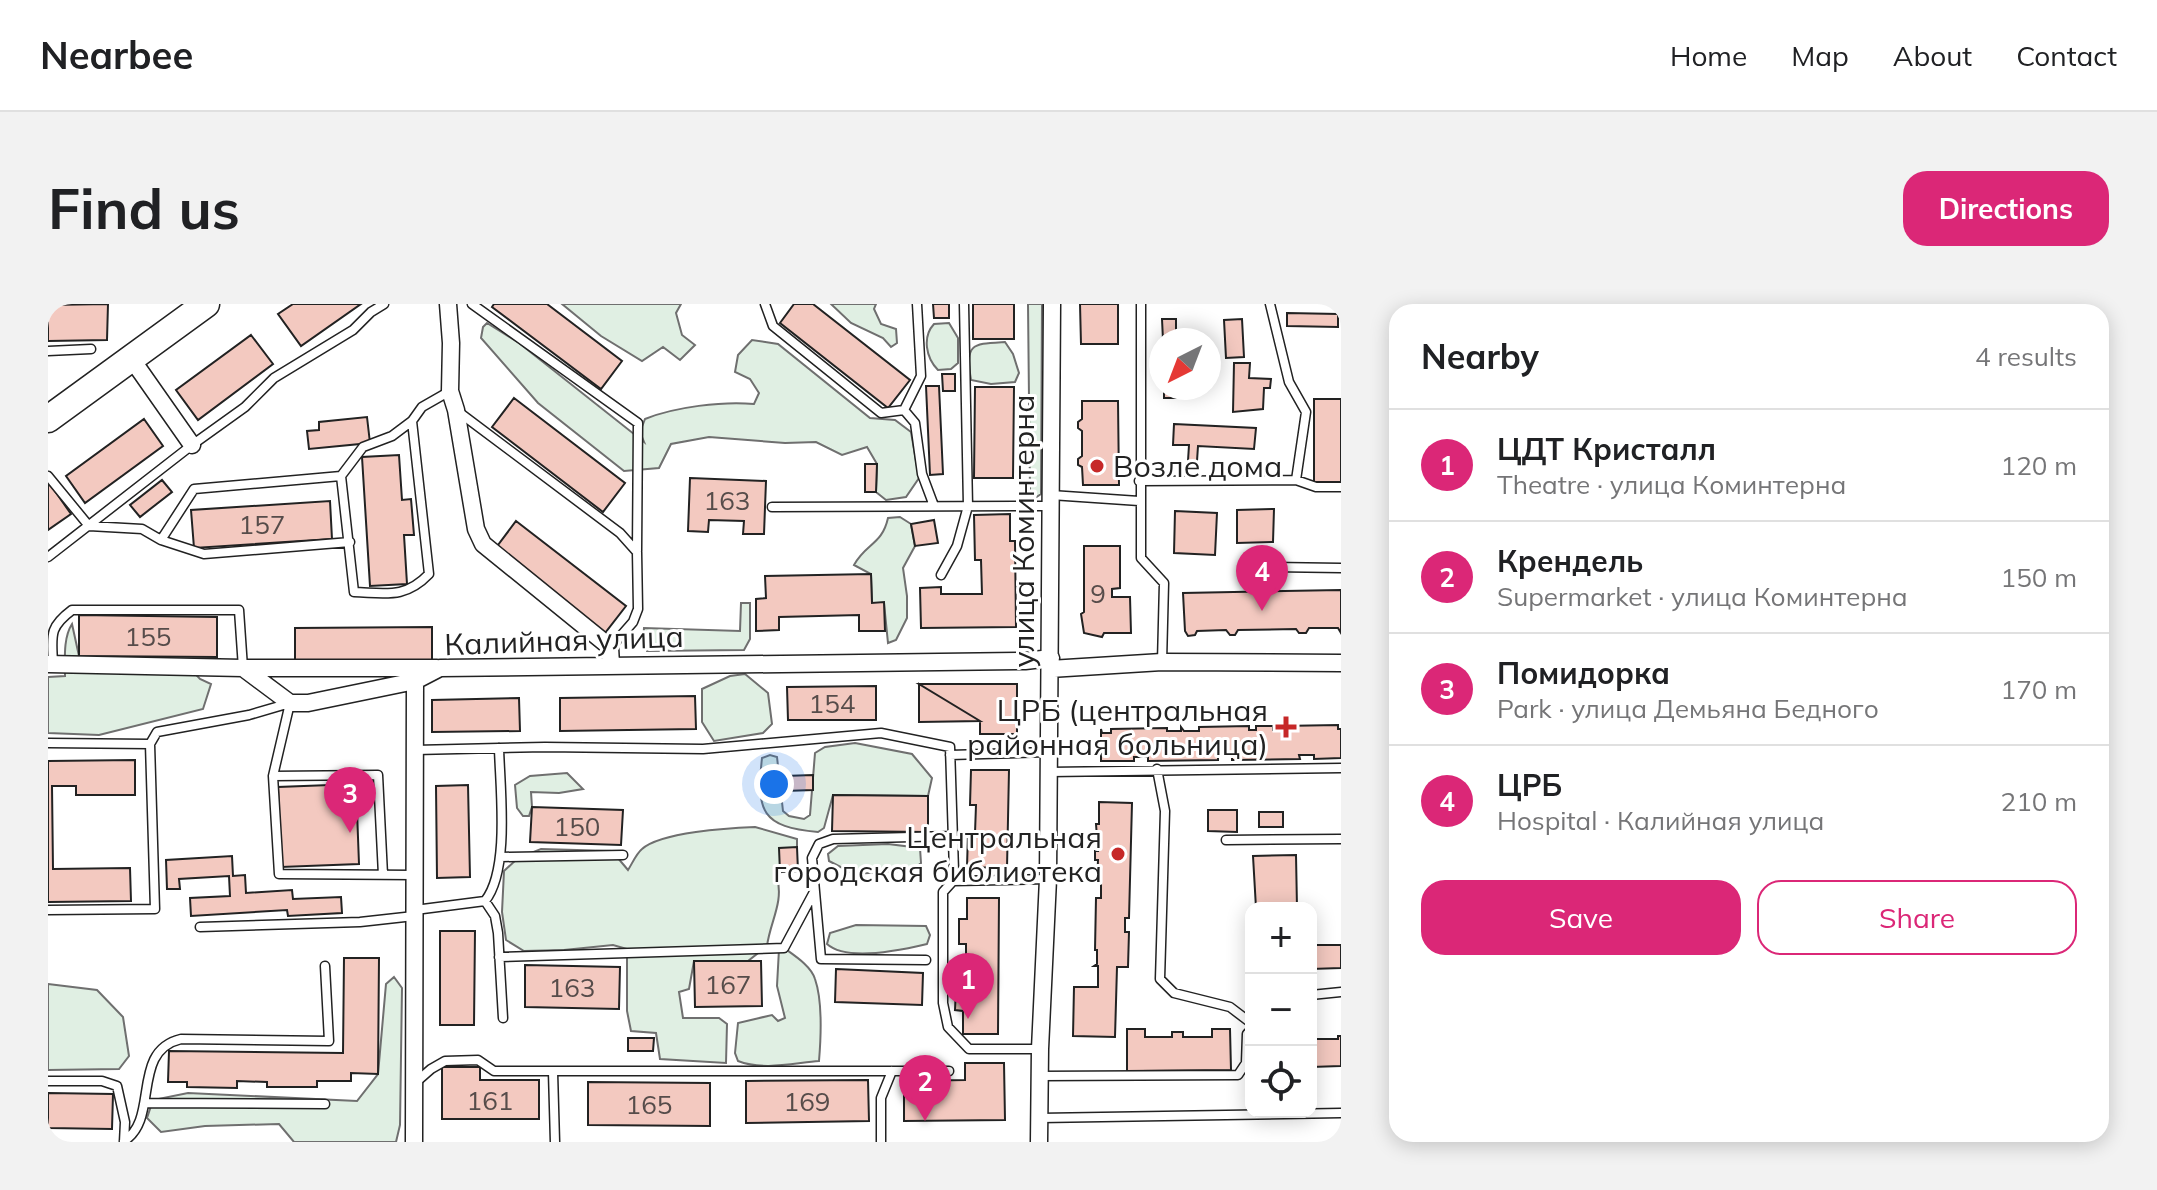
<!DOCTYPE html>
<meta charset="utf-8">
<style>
body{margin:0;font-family:Mulish,sans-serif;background:#f2f2f2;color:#202124}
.controls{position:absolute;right:24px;bottom:24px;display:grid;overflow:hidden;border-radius:16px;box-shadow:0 4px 20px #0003}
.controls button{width:72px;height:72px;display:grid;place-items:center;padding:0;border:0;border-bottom:2px solid #e0e0e0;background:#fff;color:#202124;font:40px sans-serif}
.compass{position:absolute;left:1101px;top:24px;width:72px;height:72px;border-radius:50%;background:#fff;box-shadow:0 4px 20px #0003;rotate:222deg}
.you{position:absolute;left:726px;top:480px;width:28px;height:28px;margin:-20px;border:6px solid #fff;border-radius:50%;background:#1a73e8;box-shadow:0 0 0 12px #1a73e833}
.badge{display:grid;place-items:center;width:52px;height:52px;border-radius:50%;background:#db2777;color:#fff;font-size:26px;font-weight:700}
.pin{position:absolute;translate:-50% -66px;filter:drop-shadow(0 2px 4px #0008)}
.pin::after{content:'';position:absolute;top:42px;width:28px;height:24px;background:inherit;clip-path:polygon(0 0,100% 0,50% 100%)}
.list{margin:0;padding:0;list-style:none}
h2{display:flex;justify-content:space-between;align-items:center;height:104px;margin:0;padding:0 32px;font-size:34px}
h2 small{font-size:26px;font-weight:400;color:#757577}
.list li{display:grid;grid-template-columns:52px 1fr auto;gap:24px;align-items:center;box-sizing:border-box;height:112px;padding:0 32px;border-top:2px solid #e0e0e0}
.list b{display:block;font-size:30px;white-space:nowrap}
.list p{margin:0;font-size:26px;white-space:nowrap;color:#757577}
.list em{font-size:26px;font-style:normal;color:#757577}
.actions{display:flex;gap:16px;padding:24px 32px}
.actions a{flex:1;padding:18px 0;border:2px solid #db2777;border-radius:24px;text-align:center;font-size:28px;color:#db2777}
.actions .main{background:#db2777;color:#fff}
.icon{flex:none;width:44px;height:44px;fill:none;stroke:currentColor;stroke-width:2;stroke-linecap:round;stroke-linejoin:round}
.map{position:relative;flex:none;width:1293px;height:838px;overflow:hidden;border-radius:24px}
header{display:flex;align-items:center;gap:48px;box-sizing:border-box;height:112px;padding:0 40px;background:#fff;border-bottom:2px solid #e0e0e0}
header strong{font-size:38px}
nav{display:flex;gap:44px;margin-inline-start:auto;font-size:28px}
.intro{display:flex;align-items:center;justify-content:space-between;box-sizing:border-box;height:192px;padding:0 48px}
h1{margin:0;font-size:56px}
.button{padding:20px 36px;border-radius:24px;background:#db2777;color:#fff;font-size:28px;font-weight:700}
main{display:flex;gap:48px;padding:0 48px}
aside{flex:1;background:#fff;border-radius:24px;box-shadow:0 4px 20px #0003}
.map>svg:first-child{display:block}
.green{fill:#e0efe3;stroke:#6f6f6f;stroke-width:2}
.building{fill:#f3c9c0;stroke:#222;stroke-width:2}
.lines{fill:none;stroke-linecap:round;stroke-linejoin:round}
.service-casing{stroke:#222;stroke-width:11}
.minor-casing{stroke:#222;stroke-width:19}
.trunk-casing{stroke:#222;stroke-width:29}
.service{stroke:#fff;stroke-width:8}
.minor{stroke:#fff;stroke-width:16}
.trunk{stroke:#fff;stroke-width:26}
.poi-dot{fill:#c62828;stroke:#fff;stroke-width:3}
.labels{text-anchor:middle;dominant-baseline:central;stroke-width:6;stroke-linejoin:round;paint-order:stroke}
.number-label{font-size:26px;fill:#564c4a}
.poi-label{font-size:30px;fill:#222;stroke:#fff;text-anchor:end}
.street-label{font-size:30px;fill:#222;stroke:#fff}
</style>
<header>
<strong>Nearbee</strong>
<nav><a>Home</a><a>Map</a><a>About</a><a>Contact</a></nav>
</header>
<div class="intro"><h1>Find us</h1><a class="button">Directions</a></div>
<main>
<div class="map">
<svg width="1293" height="838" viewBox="0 0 1293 838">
<rect width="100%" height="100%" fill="#fff"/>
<path class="green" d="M514,0H633L628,9L634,31L647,41L632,56L615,43L594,57L553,32Z
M783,0H828L826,5L833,20L848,25L849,39L843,43L835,34L803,19Z
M980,0H994L993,190L987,194L982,190Z
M439,19L471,39L596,138L592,128L597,115C626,103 675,97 706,100L711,89L702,75L687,68L690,51L704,36L730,40L822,114L847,116L863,128L871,174L858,193L838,196L828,188L829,160L819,143L794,151L768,138L737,139L661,133L623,140L611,164L576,167L490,99L433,34L435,23Z
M901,19L910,34V59L903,65L890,66C878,54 874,33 886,20Z
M957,38L965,50L971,69L967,78L943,80L923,76C917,39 924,40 957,38Z
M852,213L863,220L867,242L855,264L859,292V314L848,336L840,339L836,299H824L823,270L806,261C818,239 834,241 840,214Z
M693,299H702V335L696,346L599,347L595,337L596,324L692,327Z
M24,320L31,352L136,358L152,375L163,380L155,405L51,431L0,429V373L17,372C17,355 15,334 24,320Z
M697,370L720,389L724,420L715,429L666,437L654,418V385L682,372Z
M807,439L864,450L884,474L880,492L785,491L776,524L770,528C714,523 708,508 714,454L722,451L729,453L735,507L741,512L756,515L762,511L767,449L777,443Z
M519,469L535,485L511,489L483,488L484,503L481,512H475L469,504L467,481L482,472Z
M707,523L749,535V543L729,574C736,598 722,618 719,642L700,657H646L641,685L631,688L635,714H671L679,720L678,759L612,755L608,729L583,727L579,707V645L565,641L516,646L476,647L458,636L454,608L456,567L470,554L493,545L564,547L580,566C584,560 588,550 594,545C613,528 681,524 707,523Z
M840,540L872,544L873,559L865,566L806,570L781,557L780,550L790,542Z
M808,621L878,622L882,631L879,640C854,646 799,658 779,640L782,629Z
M736,644C747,652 763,662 767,675C775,698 773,733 771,757C746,759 715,767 690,757L687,749L690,719L724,711L730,717L737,714L729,682L731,645Z
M346,673L354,684L352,821L348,838H246L231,820L157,822L113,828L99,814L105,796L140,789L309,797L330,770L338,680Z
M0,680L49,686L75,713L81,752L71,765L0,766Z"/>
<path class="building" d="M60,0L59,36L0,37V1Z
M245,0H313L253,42L230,10Z
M446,0H499L574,57L553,85L444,3Z
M746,0H765L862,76L840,104L732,19Z
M885,0H901V14H886Z
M925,0H966V35H925Z
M1032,0H1070V40H1033Z
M1239,9L1290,10V23L1239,22Z
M1114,15H1128V36H1115Z
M1194,15L1196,53L1178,54L1176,16Z
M203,31L225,60L150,116L128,86Z
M1186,59H1202L1201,74L1223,75L1222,84H1216L1215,105L1185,108Z
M894,70H907V87H895Z
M878,82H891L895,170L882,171Z
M927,83H966L965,174H926Z
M1116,84H1147L1148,89H1130V94H1116Z
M466,94L577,179L555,208L444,123Z
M1266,95H1293V178H1266Z
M1034,97H1070L1071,181H1035L1034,163L1030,161V155L1034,152V127L1030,124V118L1034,115Z
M319,113L322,139L261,145L259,127L271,126V118Z
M96,115L115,142L37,199L18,172Z
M1126,120L1208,124L1206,145L1150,142L1149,157H1140L1141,141H1125Z
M351,151L354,196L363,195L366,231H356L359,280L322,282L314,153Z
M817,160H829L828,188H817Z
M642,174L718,177L716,230H695L696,217L661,216L660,228L640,227Z
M114,176L124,188L92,213L82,201Z
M2,180L23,210L0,226V182Z
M282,197L284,235L146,244L143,206Z
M1226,205L1225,238L1189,239V206Z
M1127,207L1169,209L1167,251L1126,249Z
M962,210V237H967L968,323L873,324L872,284L893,283V290H934L933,256H927L926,211Z
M886,216L890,239L867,242L863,220Z
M468,217L578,302L557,329L447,245Z
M1036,242H1072V284L1064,285V293H1082L1083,329H1056L1054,333L1036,329L1033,310L1036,308Z
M823,270L824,299L836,298L837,327H811V311L731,313V326L708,327V295L718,294L717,272Z
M1293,286V329L1290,324H1261L1258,329H1251L1248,325L1190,326L1187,331H1182L1178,326L1149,327L1147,331L1140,332L1137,327L1135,289Z
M31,311L169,313V353L31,352Z
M384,323V356L247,357V324Z
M871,380H969V430H932V417Z
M871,380L932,417L871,418Z
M828,382V416H740L739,383Z
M647,392L648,425L512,427V394Z
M471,394L472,427L384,428V396Z
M1290,421V425H1293V454L1266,455V451H1251L1252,455L1184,456V452H1170V456L1100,457V453H1086V457H1053V425L1054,429H1063V425L1119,424V427H1133V423L1136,427H1151V423L1201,422V426H1208V422H1225V426H1233V422Z
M87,456V491H28V482H4L5,565L82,564L83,597L0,598V457Z
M923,466H961L959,564L919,563L920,529H927L928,501H922Z
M765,471V486L737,487L736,472Z
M308,480L311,560L233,563L230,483Z
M420,481L422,573L389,574L388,482Z
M785,491L880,492V528L784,527Z
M1051,498L1084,499L1081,614H1077V628H1081L1080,663H1069L1067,733L1025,732L1026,683H1050V662H1046L1049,660V646H1047L1048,594H1053V579H1049L1050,556H1047V547H1050L1048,520H1051Z
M484,503L575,506L573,541L482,538Z
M1160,506H1189V528L1160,527Z
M1211,508H1235V523H1211Z
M749,543L750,567L732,568L731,544Z
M1248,551L1249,604H1208L1205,552Z
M184,552L185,572L197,571L198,589L244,586L245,595L293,593L294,609L240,612L239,606L143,612L142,594L182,592L181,572L131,575L132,585H119L118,556Z
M919,594H951L950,730H915V707L907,706L908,684H918V640H911V615H919Z
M392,627H427L426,721H392Z
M1263,641H1293V664L1263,665Z
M296,654H331L330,770L303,769V777H269V783H219V778L189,777V784L139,783V778H120L121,747L295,749Z
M646,657H713L714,702L647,703Z
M477,661L572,663L571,705L477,703Z
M788,665L875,669L874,701L787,698Z
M1079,725H1097V733H1124V728H1135V733H1164V725H1182L1183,766L1079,767Z
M1263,732H1266V735H1290V732H1293V762L1263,763Z
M580,734H606L605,747H580Z
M917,759H956L957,816L856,817V777L917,776Z
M394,763H432V776H491V815H394Z
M820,776L821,817L698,819V777Z
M540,778L662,779V822L540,821Z
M0,789L65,790L64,825L0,824Z"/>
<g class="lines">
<defs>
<path id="service" d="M424,0L590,119L589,247
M717,0L725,22L833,109L856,106
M1093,0V254L1116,279L1114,358
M1222,0L1241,78L1258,108L1248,176
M0,47L43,45
M408,106L572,229L589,248L590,305L585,318L563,343
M856,106L873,72L869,0
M856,106L867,119L874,170L886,202
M364,117L344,132L315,143L293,172L306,288C338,289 357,295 381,270L364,117L374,103L402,87
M0,172L41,222L94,225L113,236L156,250L302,238
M1091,177L1248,176L1268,183H1293
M1003,191L1091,197
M724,203L1002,202
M113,236L146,185L293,172
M0,253L144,141L197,103L226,74L305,26L323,8L336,0
M1224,263L1293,264
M893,271L909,242L920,202L916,0
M5,360C4,332 0,324 24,306H191L195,364
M0,439L102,440
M367,446L497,443L655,445L833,429L902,443L906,567L905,577L895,588V699L900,723L921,745H992
M902,451L999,448
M1109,465L1117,507L1112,675L1126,689L1182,703L1203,719
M1001,468L1293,464
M225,472L330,471L335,571
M1178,536L1293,535
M453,553L575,551
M905,577L1000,575
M437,597L447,612L450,629L455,714
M0,606L107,605L102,440L109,428L201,411L242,399L225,472L231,570L366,571
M367,606L437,597C462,566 452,484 451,444
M152,623L312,618L366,612
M451,653L736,644L766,588
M878,656L773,655L764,554L771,540L785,535L903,532
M1263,691L1293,688
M505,768L507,838
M992,772L1190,771L1198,759L1199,730L1203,726
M0,777H54L69,782L77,818L76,838
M367,779L383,765L397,757L430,756L446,767H901
M97,799L277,800
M992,814L1293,809
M76,837C112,815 82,747 133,735L281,737L277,662
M833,838V794L844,767"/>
<path id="minor" d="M400,0L403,39L402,87L408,106L428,225L435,240L562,343L563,361
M83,54L144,141
M0,360L195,364L242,399H260L367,377L392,364L977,357L1003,354
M195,364H389
M1002,365L1114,358L1293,359
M366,838L367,377
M991,838L992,745L1000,575L1004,0"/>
<path id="trunk" d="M0,115L158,0"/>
</defs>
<use href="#service" class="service-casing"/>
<use href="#minor" class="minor-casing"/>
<use href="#trunk" class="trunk-casing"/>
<use href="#service" class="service"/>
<use href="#minor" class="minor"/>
<use href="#trunk" class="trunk"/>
</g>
<g class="poi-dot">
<circle cx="1049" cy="162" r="8"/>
<path d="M1234 411h8v8h8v8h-8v8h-8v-8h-8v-8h8z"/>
<circle cx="1070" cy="550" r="8"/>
</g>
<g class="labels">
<g class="number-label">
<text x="679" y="196">163</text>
<text x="214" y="220">157</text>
<text x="1050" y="289">9</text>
<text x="100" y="332">155</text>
<text x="784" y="399">154</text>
<text x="529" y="522">150</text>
<text x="680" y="680">167</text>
<text x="524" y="683">163</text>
<text x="442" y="796">161</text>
<text x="759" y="797">169</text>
<text x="601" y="800">165</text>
</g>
<g class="poi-label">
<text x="1065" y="162" text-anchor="start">Возле дома</text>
<text x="1220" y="406">ЦРБ (центральная<tspan x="1220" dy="34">районная больница)</tspan></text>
<text x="1054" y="533">Центральная<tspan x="1054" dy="34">городская библиотека</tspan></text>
</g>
<g class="street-label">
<text transform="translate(975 227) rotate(-90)">улица Коминтерна</text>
<text transform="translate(516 336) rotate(-2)">Калийная улица</text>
</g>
</g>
</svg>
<div class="controls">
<button>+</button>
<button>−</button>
<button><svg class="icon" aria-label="locate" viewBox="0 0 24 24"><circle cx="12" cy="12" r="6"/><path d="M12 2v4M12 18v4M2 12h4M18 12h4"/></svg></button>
</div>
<svg class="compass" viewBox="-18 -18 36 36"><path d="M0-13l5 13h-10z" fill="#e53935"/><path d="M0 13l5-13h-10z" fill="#757577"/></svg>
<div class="you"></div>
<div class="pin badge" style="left:920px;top:715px">1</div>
<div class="pin badge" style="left:877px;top:817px">2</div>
<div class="pin badge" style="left:302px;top:529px">3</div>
<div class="pin badge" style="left:1214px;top:307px">4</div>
</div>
<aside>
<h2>Nearby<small>4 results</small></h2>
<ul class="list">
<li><span class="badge">1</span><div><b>ЦДТ Кристалл</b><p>Theatre · улица Коминтерна</p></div><em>120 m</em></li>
<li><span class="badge">2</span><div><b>Крендель</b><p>Supermarket · улица Коминтерна</p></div><em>150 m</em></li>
<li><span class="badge">3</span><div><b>Помидорка</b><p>Park · улица Демьяна Бедного</p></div><em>170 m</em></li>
<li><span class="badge">4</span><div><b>ЦРБ</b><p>Hospital · Калийная улица</p></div><em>210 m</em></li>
</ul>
<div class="actions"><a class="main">Save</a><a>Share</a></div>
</aside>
</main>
